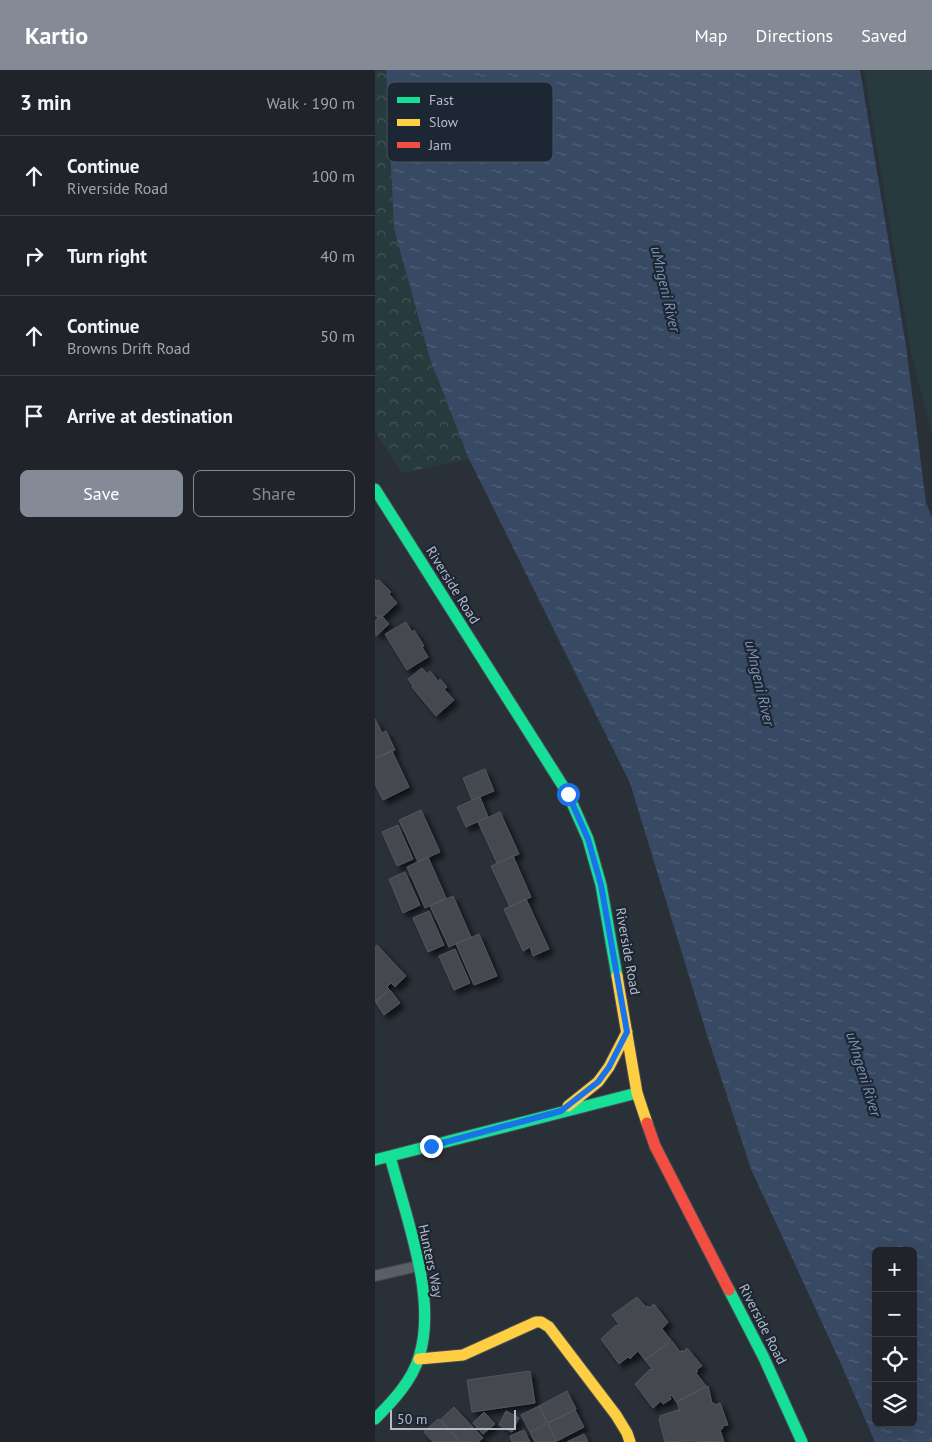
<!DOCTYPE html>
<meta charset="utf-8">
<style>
body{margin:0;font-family:"PT Sans",sans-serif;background:#2d3036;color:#f1f3f6}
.controls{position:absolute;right:15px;bottom:15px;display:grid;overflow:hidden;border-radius:8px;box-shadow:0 5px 20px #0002}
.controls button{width:45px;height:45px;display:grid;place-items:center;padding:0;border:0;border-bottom:1px solid #3d4147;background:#20242a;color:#f1f3f6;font:25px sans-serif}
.scale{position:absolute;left:15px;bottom:12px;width:126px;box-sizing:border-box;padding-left:5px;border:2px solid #b4bcc9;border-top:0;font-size:14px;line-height:18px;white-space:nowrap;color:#b4bcc9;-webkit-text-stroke:4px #1d2633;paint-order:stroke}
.stop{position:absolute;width:15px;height:15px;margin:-11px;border:4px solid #1a73e8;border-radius:50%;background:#fff}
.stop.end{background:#1a73e8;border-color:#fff;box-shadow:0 1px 5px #0008}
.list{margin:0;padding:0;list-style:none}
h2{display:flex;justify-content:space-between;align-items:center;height:65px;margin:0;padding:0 20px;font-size:21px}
h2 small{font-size:16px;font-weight:400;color:#a2a4a8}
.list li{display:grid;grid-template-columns:32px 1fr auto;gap:15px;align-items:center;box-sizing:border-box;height:80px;padding:0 20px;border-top:1px solid #3d4147}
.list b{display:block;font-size:19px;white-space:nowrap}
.list p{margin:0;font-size:16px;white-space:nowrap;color:#a2a4a8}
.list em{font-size:16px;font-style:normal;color:#a2a4a8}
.actions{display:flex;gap:10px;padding:15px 20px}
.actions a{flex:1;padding:11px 0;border:1px solid #848b96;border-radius:8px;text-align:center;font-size:18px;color:#848b96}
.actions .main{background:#848b96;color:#fff}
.icon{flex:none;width:28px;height:28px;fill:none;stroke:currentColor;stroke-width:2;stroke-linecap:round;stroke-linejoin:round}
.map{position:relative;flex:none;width:557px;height:1372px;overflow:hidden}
header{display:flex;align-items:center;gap:30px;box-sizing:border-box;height:70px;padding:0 25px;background:#848b96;color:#fff}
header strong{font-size:24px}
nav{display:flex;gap:28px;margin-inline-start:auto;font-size:18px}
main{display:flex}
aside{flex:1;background:#20242a}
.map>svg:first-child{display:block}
.green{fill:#273a3e}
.forest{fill:url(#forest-crowns)}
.water{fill:url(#water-ripples);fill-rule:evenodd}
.building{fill:#444950;stroke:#52575f;filter:url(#shadow)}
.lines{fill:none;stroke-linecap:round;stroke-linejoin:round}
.lane-casing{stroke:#484c53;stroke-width:12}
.fast-casing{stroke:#484c53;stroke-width:13}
.slow-casing{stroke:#484c53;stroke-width:13}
.jam-casing{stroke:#484c53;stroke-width:13}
.lane{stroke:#5a5e66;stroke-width:10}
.fast{stroke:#16e098;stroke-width:11}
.slow{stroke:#ffcf43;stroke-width:11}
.jam{stroke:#f24e42;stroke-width:11}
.route{stroke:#1a73e8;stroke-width:6}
.labels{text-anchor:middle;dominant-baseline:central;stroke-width:4.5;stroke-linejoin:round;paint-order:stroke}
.street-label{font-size:14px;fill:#b4bcc9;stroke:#1d2633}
.water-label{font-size:15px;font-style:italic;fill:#7c92b1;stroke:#1d2633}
.key{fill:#1d2633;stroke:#4a5360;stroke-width:1}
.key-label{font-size:14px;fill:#b4bcc9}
</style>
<header>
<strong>Kartio</strong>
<nav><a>Map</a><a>Directions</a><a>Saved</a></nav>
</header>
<main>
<aside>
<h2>3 min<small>Walk · 190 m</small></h2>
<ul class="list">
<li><svg class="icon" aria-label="ahead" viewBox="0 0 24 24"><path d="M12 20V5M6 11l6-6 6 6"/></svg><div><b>Continue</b><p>Riverside Road</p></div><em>100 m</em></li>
<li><svg class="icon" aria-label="right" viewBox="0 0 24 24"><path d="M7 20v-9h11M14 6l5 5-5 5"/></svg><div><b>Turn right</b></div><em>40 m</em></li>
<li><svg class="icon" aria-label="ahead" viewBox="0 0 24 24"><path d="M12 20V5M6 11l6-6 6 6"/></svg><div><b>Continue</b><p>Browns Drift Road</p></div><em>50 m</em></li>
<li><svg class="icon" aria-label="arrive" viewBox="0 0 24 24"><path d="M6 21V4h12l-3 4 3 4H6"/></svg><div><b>Arrive at destination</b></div></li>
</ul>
<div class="actions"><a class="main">Save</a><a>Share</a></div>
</aside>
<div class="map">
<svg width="557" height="1372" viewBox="0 0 557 1372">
<defs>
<pattern id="forest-crowns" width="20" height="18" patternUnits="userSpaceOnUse" patternTransform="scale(1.25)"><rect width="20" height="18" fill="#273a3e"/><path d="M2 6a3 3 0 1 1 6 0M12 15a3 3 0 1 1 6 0" fill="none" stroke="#445559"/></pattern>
<pattern id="water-ripples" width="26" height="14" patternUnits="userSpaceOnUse" patternTransform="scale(1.25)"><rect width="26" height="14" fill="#384963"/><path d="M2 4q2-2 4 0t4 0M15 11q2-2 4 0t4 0" fill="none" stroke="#526178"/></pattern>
<filter id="shadow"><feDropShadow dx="4.5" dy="4.5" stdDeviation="2.5" flood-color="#0009"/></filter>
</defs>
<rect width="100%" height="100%" fill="#2a3038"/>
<path class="green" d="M489,0H557V364L536,283Z"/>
<path class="forest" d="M0,0H11L19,159L55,289L94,389L27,403L0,361Z"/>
<path class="water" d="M11,0H485L531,276L551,433L557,447V1372H500L466,1294L376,1099L332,965L255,713L94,389L55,289L19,159ZM501,1181H538V1353H501Z"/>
<path class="building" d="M0,509L2,511L4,510L16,522L14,524L22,533L5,549L0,545Z
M6,545L14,554L1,566L0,551Z
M31,552L37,562L39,560L49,576L47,577L53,587L32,600L10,564Z
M47,598L52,604L55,601L63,611L65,609L72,617L69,619L79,630L61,646L37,617L38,616L33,609Z
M0,649L7,663L11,661L20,680L0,688Z
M17,681L34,717L8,730L0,714V688Z
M110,699L119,721L97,730L88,708Z
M105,727L113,747L91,757L82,737Z
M46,740L65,782L43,792L24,750Z
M125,742L144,784L122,793L103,752Z
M23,755L38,789L22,796L7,762Z
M138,786L156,827L135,837L116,796Z
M53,787L71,828L50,838L32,797Z
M30,802L45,835L28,843L14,809Z
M78,826L96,867L74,877L55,836Z
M151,829L174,879L158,886L155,877L148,881L129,839Z
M54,841L69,875L53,882L38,848Z
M104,864L122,906L99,915L81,874Z
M2,875L31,906L20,917L16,913L12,917L14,919L2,932L0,929V877Z
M80,879L95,913L79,920L64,886Z
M15,920L25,933L9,945L0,931Z
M262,1227L271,1237L273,1236L274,1238L279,1234L293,1252L287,1259L296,1270L270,1290L263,1281L255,1289L253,1287L244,1294L226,1269L241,1255L245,1256L237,1245Z
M297,1271L305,1282L307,1280L308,1282L312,1278L327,1296L321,1300L323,1301L321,1303L331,1316L301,1332L297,1325L295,1326L296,1329L288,1334L286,1331L278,1338L260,1314L275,1299L278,1300L270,1290Z
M155,1301L160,1333L97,1342L92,1310Z
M333,1316L337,1333H339L340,1335L345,1333L353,1355L347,1356L348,1358L345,1360L349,1372L315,1371L290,1372L284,1349L285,1348V1346L303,1340L305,1342L302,1332Z
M192,1321L201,1339L173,1353L164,1336Z
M164,1336L172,1353L155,1362L146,1345Z
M79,1337L108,1368L103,1372H85L65,1350Z
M200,1340L209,1357L182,1371L173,1353Z
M131,1341L144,1348L137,1362L124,1355Z
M109,1342L120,1354L108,1364L98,1353Z
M63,1349L65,1350L85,1372H58L49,1362Z
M173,1354L181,1372H160L155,1363Z
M149,1360L155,1372H137L135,1366Z
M209,1364L213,1372H192Z"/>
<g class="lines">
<defs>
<path id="lane" d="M0,1206L43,1196"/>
<path id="fast" d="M0,419L193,724L213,769L226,815L242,906
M0,1090L262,1023
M354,1220L389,1288L427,1372
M0,1349C17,1332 37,1311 44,1287C63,1228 30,1145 15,1086"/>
<path id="slow" d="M242,906L262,1023L272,1053
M193,1036L223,1012L234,997L252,962
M44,1289L88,1285L161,1252H166L174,1257L241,1345L252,1363L255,1372"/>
<path id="jam" d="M272,1053L280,1076L354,1220"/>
</defs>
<use href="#lane" class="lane-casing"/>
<use href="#fast" class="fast-casing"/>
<use href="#slow" class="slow-casing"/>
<use href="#jam" class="jam-casing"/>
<use href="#lane" class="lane"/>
<use href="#fast" class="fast"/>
<use href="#slow" class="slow"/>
<use href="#jam" class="jam"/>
</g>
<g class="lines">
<path class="route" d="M56,1076L186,1041L223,1012L234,997L252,962L226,815L213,769L193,724"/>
</g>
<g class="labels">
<g class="street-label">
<text transform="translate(78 515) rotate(58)">Riverside Road</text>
<text transform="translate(253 881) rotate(80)">Riverside Road</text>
<text transform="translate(56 1191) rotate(78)">Hunters Way</text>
<text transform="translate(388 1254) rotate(63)">Riverside Road</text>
</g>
<g class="water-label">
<text transform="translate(291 219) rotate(77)">uMngeni River</text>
<text transform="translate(385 613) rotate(77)">uMngeni River</text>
<text transform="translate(489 1004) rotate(73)">uMngeni River</text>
</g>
</g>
<rect x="12" y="12" width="166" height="80" rx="8" class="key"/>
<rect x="22" y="27" width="23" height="6" fill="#16e098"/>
<rect x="22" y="49" width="23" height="7" fill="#ffcf43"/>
<rect x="22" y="72" width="23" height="6" fill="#f24e42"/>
<g class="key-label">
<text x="54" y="35">Fast</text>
<text x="54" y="57">Slow</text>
<text x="54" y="80">Jam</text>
</g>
</svg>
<div class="controls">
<button>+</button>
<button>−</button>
<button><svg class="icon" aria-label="locate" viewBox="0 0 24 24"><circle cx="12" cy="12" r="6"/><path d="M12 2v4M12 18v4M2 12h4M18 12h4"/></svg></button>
<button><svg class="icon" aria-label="layers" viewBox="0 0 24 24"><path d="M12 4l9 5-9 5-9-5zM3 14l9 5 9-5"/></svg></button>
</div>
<div class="scale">50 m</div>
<div class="stop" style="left:193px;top:724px"></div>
<div class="stop end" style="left:56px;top:1076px"></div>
</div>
</main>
